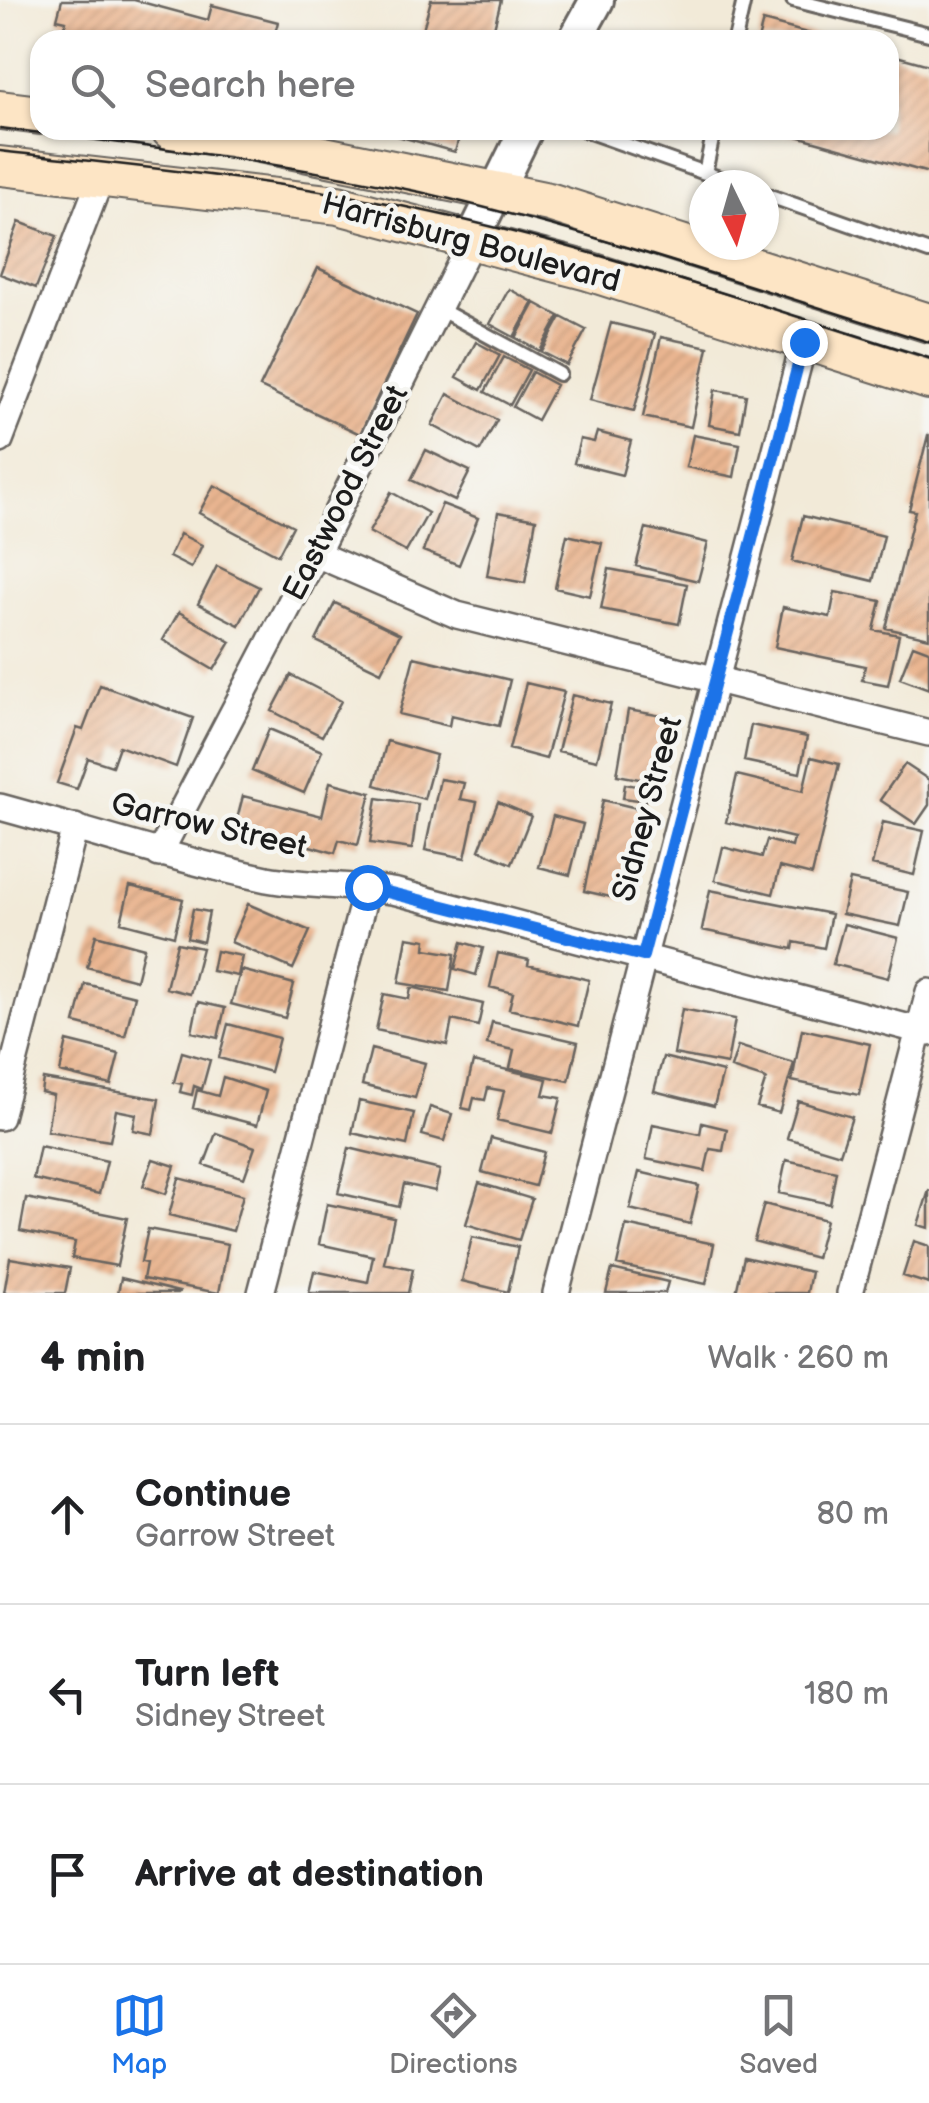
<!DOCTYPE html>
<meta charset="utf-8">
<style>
body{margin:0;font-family:"Balsamiq Sans",sans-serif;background:#f6f6f6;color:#202124}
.compass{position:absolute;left:689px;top:170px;width:90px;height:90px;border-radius:50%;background:#fff;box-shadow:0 2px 8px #0004;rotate:175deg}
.stop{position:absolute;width:30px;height:30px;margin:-22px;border:8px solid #1a73e8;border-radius:50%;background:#fff}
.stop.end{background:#1a73e8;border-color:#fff;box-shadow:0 2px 10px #0008}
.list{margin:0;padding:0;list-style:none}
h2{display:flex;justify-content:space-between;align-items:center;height:130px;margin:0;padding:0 40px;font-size:42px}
h2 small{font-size:32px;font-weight:400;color:#757577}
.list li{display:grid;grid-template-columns:65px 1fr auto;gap:30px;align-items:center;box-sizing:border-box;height:180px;padding:0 40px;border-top:2px solid #e0e0e0}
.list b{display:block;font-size:38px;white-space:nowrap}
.list p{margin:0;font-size:32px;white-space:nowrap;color:#757577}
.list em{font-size:32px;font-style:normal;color:#757577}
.icon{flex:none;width:55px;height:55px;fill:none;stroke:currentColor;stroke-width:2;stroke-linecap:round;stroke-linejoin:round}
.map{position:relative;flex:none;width:929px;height:1293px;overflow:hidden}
.search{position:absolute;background:#fff;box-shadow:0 2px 8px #0004;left:30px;right:30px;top:30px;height:110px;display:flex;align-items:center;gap:25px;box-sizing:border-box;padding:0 35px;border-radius:30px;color:#757577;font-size:38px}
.sheet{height:670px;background:#fff}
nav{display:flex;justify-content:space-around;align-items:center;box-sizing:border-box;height:140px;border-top:2px solid #e0e0e0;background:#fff;font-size:28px;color:#757577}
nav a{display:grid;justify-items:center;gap:5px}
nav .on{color:#1a73e8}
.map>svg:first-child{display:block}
.building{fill:url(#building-hatch)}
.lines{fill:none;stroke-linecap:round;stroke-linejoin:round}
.service-casing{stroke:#67645e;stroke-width:18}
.minor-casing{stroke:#67645e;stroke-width:30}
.tertiary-casing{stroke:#67645e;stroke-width:38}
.secondary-casing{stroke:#67645e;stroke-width:42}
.service{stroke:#fff;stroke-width:12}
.minor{stroke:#fff;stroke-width:25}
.tertiary{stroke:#fff;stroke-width:32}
.secondary{stroke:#fde5c5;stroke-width:38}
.tram{stroke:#1c1c1c;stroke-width:2.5}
.route{stroke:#1a73e8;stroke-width:12}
.labels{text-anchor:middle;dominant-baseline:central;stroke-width:9;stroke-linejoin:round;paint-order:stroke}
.street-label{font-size:32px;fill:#1c1c1c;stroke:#f6f6f2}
</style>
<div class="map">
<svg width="929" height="1293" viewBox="0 0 929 1293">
<defs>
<pattern id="building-hatch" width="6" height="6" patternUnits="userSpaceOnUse" patternTransform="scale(2.5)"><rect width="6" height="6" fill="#eab691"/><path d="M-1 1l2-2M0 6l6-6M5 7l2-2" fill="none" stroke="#c89c7c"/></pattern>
</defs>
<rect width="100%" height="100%" fill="#f6f6f2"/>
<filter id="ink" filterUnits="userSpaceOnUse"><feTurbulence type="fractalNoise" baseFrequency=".01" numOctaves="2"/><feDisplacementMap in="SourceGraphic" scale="20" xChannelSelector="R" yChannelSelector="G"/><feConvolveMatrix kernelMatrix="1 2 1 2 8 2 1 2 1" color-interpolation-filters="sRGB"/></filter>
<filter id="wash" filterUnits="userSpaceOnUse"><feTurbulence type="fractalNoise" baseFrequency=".0048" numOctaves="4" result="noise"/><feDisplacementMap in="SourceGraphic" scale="40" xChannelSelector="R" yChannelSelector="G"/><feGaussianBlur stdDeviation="2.25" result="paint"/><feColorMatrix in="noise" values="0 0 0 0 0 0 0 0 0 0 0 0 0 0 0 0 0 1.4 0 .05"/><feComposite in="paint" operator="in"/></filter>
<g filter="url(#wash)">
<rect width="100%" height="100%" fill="#f2ead8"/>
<g id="blocks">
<path class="building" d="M62,0H134L208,20L212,5L278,22L273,40H61L66,21L57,19Z
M431,0H501L491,40H420Z
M763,21L829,39V40H758Z
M889,54L929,65V173L779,131L889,130Z
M376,130H461L455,152Z
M19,222L57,236L36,288L0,274Z
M318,268L417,314L360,434L260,387Z
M509,289L533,302L514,337L490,324Z
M535,303L559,316L540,351L516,338Z
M561,317L586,330L567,365L542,352Z
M611,323L655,334L634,411L590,400Z
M661,337L708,347L691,427L643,417Z
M476,342L500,355L481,390L457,377Z
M504,357L529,370L510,405L485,392Z
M532,372L556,385L537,420L513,407Z
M715,390L746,395L740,431L709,425Z
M448,394L497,420L480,451L432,425Z
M597,432L631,441L622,475L574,463L580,439L594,442Z
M693,435L740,444L734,477L686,467Z
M928,435H929V638L886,628L915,511L909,510Z
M426,450L470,471L455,501L411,480Z
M214,485L293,526L278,555L199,513Z
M391,492L428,513L406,552L369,532Z
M442,504L478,518L459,565L423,551Z
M498,512L536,519L525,583L487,576Z
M803,516L884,536L873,581L792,561Z
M646,528L708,543L698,581L636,566Z
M180,534L202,545L191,568L169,557Z
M567,535L602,543L590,596L555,588Z
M217,566L259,587L239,625L198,604Z
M609,569L687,584L679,624L601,609Z
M835,592L881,601L874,630L899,635L888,685L862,680L865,666L775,647L783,607L830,617Z
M335,603L400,634L381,672L316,641Z
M179,612L231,642L214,670L163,640Z
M913,645L929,651V689L900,678Z
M414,657L510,680L499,726L451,715L449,726L399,714Z
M291,675L341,701L322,736L272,711Z
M526,683L564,692L546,759L509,749Z
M100,685L193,718L176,767L119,746L112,766L88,758L77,789L57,783L77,728L83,730Z
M572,695L611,704L597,760L558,751Z
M628,710L668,717L656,782L617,775Z
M751,725L807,737L800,773L744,761Z
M269,729L322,751L304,793L252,771Z
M387,741L436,755L424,799L375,785Z
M811,757L839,764L812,875L780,867L773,894L715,880L723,847L762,857L767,840L792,847L794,838L726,822L737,775L803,791Z
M905,764L929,780V805L916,824L880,800Z
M440,779L464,783L460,799L477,802L465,858L425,850Z
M330,782L371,793L358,845L339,840L335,853L306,845V849L234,831L243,796L322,816Z
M625,784L648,788L646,801L623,798Z
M377,798L418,804L412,849L370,843Z
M603,800L645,810L624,900L584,891Z
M498,802L531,816L512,864L479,850Z
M553,816L583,824L570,875L539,867Z
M883,822L924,831L914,875L872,865Z
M850,880L908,892L900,926L842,914Z
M130,886L183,899L174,936L121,922Z
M710,890L831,914L824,948L794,942L793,949L702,930Z
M248,904L310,931L293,969L231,942Z
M193,909L209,912L203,942L187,938Z
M844,924L898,938L888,978L833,964Z
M96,935L144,948L136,980L87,967Z
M407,937L426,940L425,949L455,954L449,991L399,983Z
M462,942L483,948L476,975L455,969Z
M177,943L202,948L190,994L166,988Z
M216,951L242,956L238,976L212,971Z
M498,953L529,960L528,965L589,980L578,1026L509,1009L513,993L490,987Z
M241,970L294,984L285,1018L231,1004Z
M85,984L135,996L125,1036L75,1023Z
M411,987L483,1004L478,1026L452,1020L447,1045L376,1030L384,994L409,999Z
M198,1002L225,1008L218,1038L192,1032Z
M682,1009L735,1019L727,1064L674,1054Z
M492,1022L578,1042L569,1081L510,1068L514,1050L487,1044Z
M228,1024L279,1038L270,1072L219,1058Z
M802,1029L870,1044L859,1095L792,1081Z
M67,1041L119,1054L111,1085L60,1072Z
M738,1046L794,1063L779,1113L757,1107L766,1079L731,1068Z
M371,1049L425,1063L415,1098L362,1085Z
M182,1052L210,1060L202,1089L194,1086L192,1095L180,1092L182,1084L174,1082Z
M663,1057L723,1072L714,1106L654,1091Z
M473,1062L547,1079L543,1095L561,1098L552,1133L497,1120L504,1091L488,1088L485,1100L474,1098L471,1110L462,1108Z
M223,1077L266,1091L257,1125L193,1108L197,1090L218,1096Z
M43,1079L159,1099L153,1134L133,1130L136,1114L116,1110L110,1141L47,1131L53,1095L41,1092Z
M359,1101L414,1113L407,1145L352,1133Z
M798,1101L852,1117L840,1154L787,1138Z
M430,1107L452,1114L444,1141L422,1135Z
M702,1123L727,1129L723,1151L710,1149L705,1171L646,1159L653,1124L700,1134Z
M216,1133L255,1147L244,1178L204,1165Z
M491,1138L544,1152L535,1186L482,1172Z
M40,1146L107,1161L99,1194L33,1179Z
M349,1148L440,1170L435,1191L404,1184L399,1207L338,1193Z
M153,1159L175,1166L166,1194L143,1186Z
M786,1160L836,1171L830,1204L779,1193Z
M639,1172L699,1186L690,1224L630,1209Z
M179,1178L243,1195L233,1231L169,1215Z
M479,1183L532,1199L519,1240L466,1224Z
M929,1190V1228L918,1225Z
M26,1198L127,1218L117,1266L72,1258L75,1242L20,1231Z
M327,1204L394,1218L384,1263L413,1269L408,1293H309L314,1271L368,1282L373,1256L319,1244Z
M764,1204L826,1220L816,1258L754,1241Z
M626,1225L714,1244L706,1284L617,1265Z
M148,1229L228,1244L219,1293L143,1279L146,1263L141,1262Z
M472,1237L518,1247L508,1292L462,1281Z
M914,1241L929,1246V1284L903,1276Z
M744,1257L811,1272L807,1293H736Z
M10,1258L70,1268L65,1293H4Z
M612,1269L668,1282L665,1293H606Z
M121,1278L179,1292L178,1293H118Z"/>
</g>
</g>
<g filter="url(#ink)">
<use href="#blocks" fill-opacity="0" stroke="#67645e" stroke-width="2.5"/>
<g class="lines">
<defs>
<path id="service" d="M793,0L929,34
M735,40L744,0
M584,130L739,185
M705,173L714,130
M764,194L929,252
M439,309L559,374"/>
<path id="minor" d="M0,440L102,175
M316,554L457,615L929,733
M0,807C89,831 177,860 267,879C310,887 354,884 397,892L929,1033
M159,854L316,554L473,238
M0,1117L75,827
M261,1293L367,887
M556,1293L804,342
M850,1293L929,992"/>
<path id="tertiary" d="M575,40L597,0
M473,238L526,130"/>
<path id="secondary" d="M0,110L40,115
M171,130L231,137L549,202L929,323
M0,166L338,205L588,271L929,380"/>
</defs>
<use href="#service" class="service-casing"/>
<use href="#minor" class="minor-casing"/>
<use href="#tertiary" class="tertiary-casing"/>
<use href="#secondary" class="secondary-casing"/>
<use href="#service" class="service"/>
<use href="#minor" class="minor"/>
<use href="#tertiary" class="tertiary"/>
<use href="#secondary" class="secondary"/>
<path class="tram" d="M0,128C141,145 281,162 420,192C592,231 760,290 929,342
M0,151C140,167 282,180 420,210C593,247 761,306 929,358"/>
</g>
</g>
<g class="lines" filter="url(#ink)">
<path class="route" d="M367,887L643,956L804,342"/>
</g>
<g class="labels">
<g class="street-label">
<text transform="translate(471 243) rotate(15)">Harrisburg Boulevard</text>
<text transform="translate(346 493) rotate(-63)">Eastwood Street</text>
<text transform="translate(648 809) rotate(-75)">Sidney Street</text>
<text transform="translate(209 826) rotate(13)">Garrow Street</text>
</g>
</g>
</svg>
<svg class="compass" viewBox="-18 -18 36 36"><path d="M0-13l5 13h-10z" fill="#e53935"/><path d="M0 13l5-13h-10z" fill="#757577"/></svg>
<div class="stop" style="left:367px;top:887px"></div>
<div class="stop end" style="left:804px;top:342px"></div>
<div class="search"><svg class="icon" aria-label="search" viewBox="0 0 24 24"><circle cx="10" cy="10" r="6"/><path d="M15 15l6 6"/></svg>Search here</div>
</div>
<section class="sheet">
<h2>4 min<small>Walk · 260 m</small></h2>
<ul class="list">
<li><svg class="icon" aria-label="ahead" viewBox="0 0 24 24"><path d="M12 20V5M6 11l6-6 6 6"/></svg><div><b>Continue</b><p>Garrow Street</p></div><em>80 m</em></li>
<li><svg class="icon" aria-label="left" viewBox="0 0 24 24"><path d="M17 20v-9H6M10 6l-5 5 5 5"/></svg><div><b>Turn left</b><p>Sidney Street</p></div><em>180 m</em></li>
<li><svg class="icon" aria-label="arrive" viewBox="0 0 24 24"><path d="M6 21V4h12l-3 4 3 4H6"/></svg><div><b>Arrive at destination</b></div></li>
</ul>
</section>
<nav>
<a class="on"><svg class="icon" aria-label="map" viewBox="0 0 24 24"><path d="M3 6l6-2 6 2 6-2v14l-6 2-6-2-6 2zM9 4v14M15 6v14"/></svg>Map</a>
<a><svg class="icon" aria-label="directions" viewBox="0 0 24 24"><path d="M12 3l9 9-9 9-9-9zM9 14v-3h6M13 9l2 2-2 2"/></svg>Directions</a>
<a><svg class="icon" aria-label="saved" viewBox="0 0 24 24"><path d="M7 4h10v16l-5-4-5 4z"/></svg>Saved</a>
</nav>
